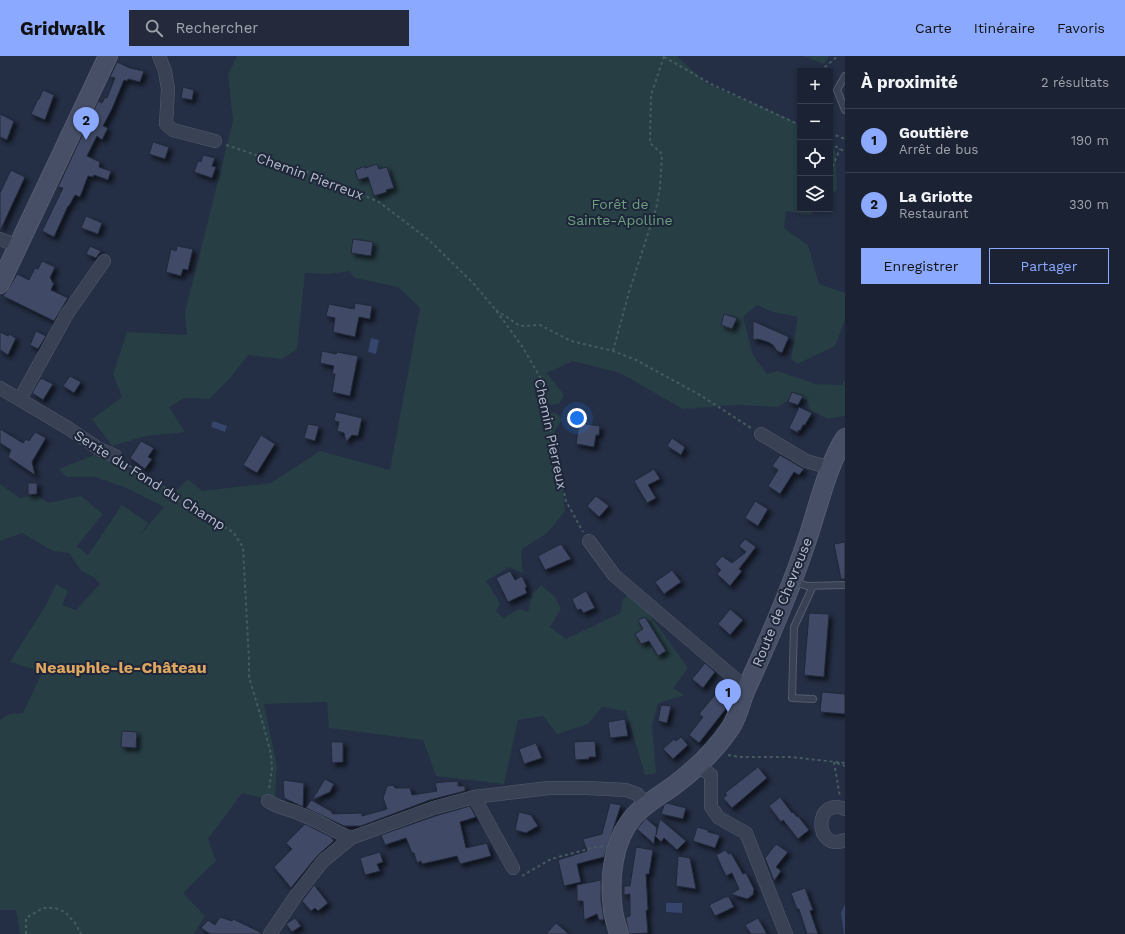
<!DOCTYPE html>
<html lang="fr">
<meta charset="utf-8">
<style>
body{margin:0;font-family:"Work Sans",sans-serif;background:#242a3b;color:#f1f3f6}
.controls{position:absolute;right:12px;top:12px;display:grid;overflow:hidden;border-radius:0px;box-shadow:0 2px 6px #0003}
.controls button{width:36px;height:36px;display:grid;place-items:center;padding:0;border:0;border-bottom:1px solid #393f4e;background:#1b2233;color:#f1f3f6;font:20px sans-serif}
.you{position:absolute;left:577px;top:362px;width:14px;height:14px;margin:-10px;border:3px solid #fff;border-radius:50%;background:#1a73e8;box-shadow:0 0 0 6px #1a73e833}
.badge{display:grid;place-items:center;width:26px;height:26px;border-radius:50%;background:#8aa9ff;color:#111;font-size:13px;font-weight:700}
.pin{position:absolute;translate:-50% -33px;filter:drop-shadow(0 1px 2px #0008)}
.pin::after{content:'';position:absolute;top:21px;width:14px;height:12px;background:inherit;clip-path:polygon(0 0,100% 0,50% 100%)}
.list{margin:0;padding:0;list-style:none}
h2{display:flex;justify-content:space-between;align-items:center;height:52px;margin:0;padding:0 16px;font-size:17px}
h2 small{font-size:13px;font-weight:400;color:#a0a4ac}
.list li{display:grid;grid-template-columns:26px 1fr auto;gap:12px;align-items:center;box-sizing:border-box;height:64px;padding:0 16px;border-top:1px solid #393f4e}
.list b{display:block;font-size:15px;white-space:nowrap}
.list p{margin:0;font-size:13px;white-space:nowrap;color:#a0a4ac}
.list em{font-size:13px;font-style:normal;color:#a0a4ac}
.actions{display:flex;gap:8px;padding:12px 16px}
.actions a{flex:1;padding:9px 0;border:1px solid #8aa9ff;border-radius:0px;text-align:center;font-size:14px;color:#8aa9ff}
.actions .main{background:#8aa9ff;color:#111}
.icon{flex:none;width:22px;height:22px;fill:none;stroke:currentColor;stroke-width:2;stroke-linecap:round;stroke-linejoin:round}
.map{position:relative;flex:none;width:845px;height:878px;overflow:hidden}
header{display:flex;align-items:center;gap:24px;box-sizing:border-box;height:56px;padding:0 20px;background:#8aa9ff;color:#111}
header strong{font-size:19px}
nav{display:flex;gap:22px;margin-inline-start:auto;font-size:14px}
.search{width:280px;height:36px;background:#242a3b;display:flex;align-items:center;gap:10px;box-sizing:border-box;padding:0 14px;border-radius:0px;color:#a0a4ac;font-size:15px}
main{display:flex}
aside{flex:1;background:#1b2233}
.map>svg:first-child{display:block}
.green{fill:#273e45}
.water{fill:#35456b}
.building{fill:#404a65;stroke:#20283b;filter:url(#shadow)}
.lines{fill:none;stroke-linecap:round;stroke-linejoin:round}
.lane-casing{stroke:#545c6e;stroke-width:8}
.street-casing{stroke:#545c6e;stroke-width:14}
.secondary-casing{stroke:#545c6e;stroke-width:20}
.path{stroke:#455b61;stroke-width:2;stroke-dasharray:3 3;stroke-linecap:butt}
.lane{stroke:#394154;stroke-width:6}
.street{stroke:#394154;stroke-width:13}
.secondary{stroke:#474f67;stroke-width:18}
.labels{text-anchor:middle;dominant-baseline:central;stroke-width:4;stroke-linejoin:round;paint-order:stroke}
.street-label{font-size:14px;fill:#b6bccd;stroke:#1e2639}
.park-label{font-size:14px;fill:#6ca07e;stroke:#1e2639}
.quarter-label{font-size:16px;font-weight:bold;fill:#dfa660;stroke:#1e2639}
</style>
<header>
<strong>Gridwalk</strong>
<div class="search"><svg class="icon" aria-label="search" viewBox="0 0 24 24"><circle cx="10" cy="10" r="6"/><path d="M15 15l6 6"/></svg>Rechercher</div>
<nav><a>Carte</a><a>Itinéraire</a><a>Favoris</a></nav>
</header>
<main>
<div class="map">
<svg width="845" height="878" viewBox="0 0 845 878">
<defs>
<filter id="shadow"><feDropShadow dx="3.5" dy="3.5" stdDeviation="2" flood-color="#0009"/></filter>
</defs>
<rect width="100%" height="100%" fill="#242e44"/>
<path class="green" d="M237,0H677L706,27L800,68V153H816L810,159L786,155L784,172L808,189L819,228L845,237V264L835,290L797,308L791,302L798,261L773,256L757,249L743,261L753,299L767,318L777,315L816,328L842,329L845,324V360L828,363L810,354L807,344L794,340L778,351L736,349L683,353L620,317L573,305L547,317L564,339L559,348L549,349L551,356L558,358L562,364L555,374L565,455L547,477L521,494L523,517L509,511L486,525L500,547L496,555L503,562L519,553L528,556L532,538L541,529L555,541L561,553L550,571L566,583L620,557L623,544L628,538L647,555L688,612L673,632L685,639L658,647L652,670L656,717L645,719L626,655L602,651L588,668L557,678L543,660L518,664L504,728L436,720L423,684L329,672L327,646L264,648L277,710L275,745L242,737L208,783L216,805L183,837L205,860L194,878H20L16,854H0V664L10,658L23,657L42,616L10,606L46,549L56,528L68,535L62,549L76,554L100,528L94,521L81,515L69,497L53,495L22,477L0,485V428L20,442L38,439L48,447L81,440L103,458L77,490L88,499L122,449L148,467L139,480L164,451L129,433L95,421H67L59,413L94,399L176,435L188,423L202,435L271,427L320,395L390,414L420,252L398,231L355,222L349,215L329,218L305,217L297,293L282,303L248,299L231,321L209,343L184,342L169,351L185,376L146,380L112,390L92,363L122,341L113,318L127,276L187,279L185,256L233,65L228,19Z
M803,0H829L824,8Z
M830,81L836,98L837,133L830,140Z"/>
<path class="water" d="M371,282L379,284L376,298L368,296Z
M213,365L227,370L225,376L211,371Z
M666,847H682V857L666,856Z
M845,848V878H844L841,857Z"/>
<path class="building" d="M117,6L130,12L144,15L140,26L128,23L127,25L124,24L112,53L103,70L108,72L102,84L97,80L87,100L100,106L99,111L111,115L108,124L94,119L93,121L88,120L80,141L75,139L69,150H68L54,181L42,175L63,132L58,131L98,45L102,47L105,41L107,42L115,22L110,21Z
M183,31L194,34L192,44L181,42Z
M43,34L54,39L45,64L31,58L38,43H39Z
M0,58L14,65L7,84L0,81Z
M153,86L169,91L165,103L149,98Z
M203,99L215,102L212,110L216,111L212,122L194,116L198,105L201,106Z
M377,108L379,113L387,111L394,132L386,134L387,136L374,140L368,121L358,124L355,114L365,110V112Z
M11,114L25,121L0,175V137Z
M86,160L102,167L98,178L81,172Z
M353,183L373,186L371,200L351,197Z
M90,190L101,195L96,202L86,198Z
M177,190L193,193L188,214L183,213L181,220L166,216L171,193L176,195Z
M42,205L55,211L50,222L52,224V226L54,227L51,234L68,242L54,265L3,240L9,232L17,218L29,224L35,212L38,213Z
M355,247L372,250L370,263L359,261L355,281L333,276L335,262L326,260L329,248L354,253Z
M724,258L737,262L732,273L721,269Z
M753,265L789,281L782,297L777,295L773,289L768,286L758,283L753,284Z
M36,275L46,280L38,293L30,289Z
M0,276L8,280L9,278L16,282L8,299L0,294Z
M322,295L336,298L337,296L358,300L350,340L332,336L335,318H332L334,310L320,307Z
M70,320L81,326L74,337L63,330Z
M40,323H43L53,328L43,344L32,337Z
M792,336L803,340L798,349L788,346Z
M799,351L812,357L805,369H803L800,375L798,374V377L789,372Z
M336,356L362,362L358,380L352,379L346,386L344,377L337,375L339,366L334,365Z
M579,367L600,370L599,379H596L594,391L576,388Z
M308,368L319,370L315,385L304,382Z
M0,373L23,387L26,383L29,385L35,376L46,382L32,406L35,419L8,401L11,394L0,387Z
M261,379L275,388L257,417L243,409Z
M672,382L685,391L681,399L667,390Z
M141,385L154,392L148,401L152,403L145,413L130,402Z
M780,399L804,413L799,419L794,416L780,438L768,430L778,414L772,410Z
M654,413L660,423L648,429L656,442L647,447L634,425Z
M28,427H37V438L28,439Z
M596,440L609,450L599,461L587,450Z
M755,445L768,453L758,470L745,462Z
M745,483L756,491L739,513L742,515L730,530L717,518L721,514L715,508L722,500L732,507L746,496L739,490Z
M845,486V523H841L834,488Z
M561,488L571,503L545,514L538,500Z
M672,514L681,526L664,538L655,526Z
M510,515L515,524L522,520L527,531L525,532L527,537L508,546L496,522Z
M586,535L595,552L583,557L581,553L577,554L572,543Z
M730,553L743,564L730,579L718,568Z
M809,557L829,558L824,621L804,619Z
M645,561L666,595L658,600L649,585L641,588L635,578L643,573L638,564Z
M705,607L715,616L703,632L692,623Z
M718,635L729,644L725,654L699,687L689,679L703,661L699,658Z
M822,636L845,638V658L820,656Z
M661,649L671,650L667,667L658,665Z
M625,663L628,680L610,682L608,666Z
M122,675L137,676L136,692L121,691Z
M681,681L688,689L673,703L663,693L674,683L676,685Z
M595,685L596,701H589V703L575,704L574,686Z
M331,686H343V706L332,707Z
M536,687L542,702L524,708L519,693Z
M758,711L767,722L732,752L723,742L727,739L725,737Z
M325,723L334,728L330,736L312,744Z
M283,724L304,727L303,751L284,742Z
M458,725V730H465V735L430,744L361,770H344L306,752L311,744L331,755L333,758L362,757V760L387,753L383,742L387,730L394,729L395,732H410L412,739L437,735L435,727L443,726Z
M780,741L792,757L793,756L797,761L798,760L809,774L798,783L783,764L781,766L769,750Z
M610,747L621,749L604,801L577,808L581,826L564,830L558,804L587,795L583,783L602,778Z
M667,747L686,752L683,763L661,758L664,749Z
M470,750L476,761L460,766L466,792L487,787L491,800L460,808L457,800L422,808L421,805L417,807L414,797H412L406,782L385,789L381,779L435,760Z
M519,756L531,759L538,770L526,777L515,774Z
M646,762L657,772L656,779L660,763L686,785L677,794L664,782L661,786L655,780L654,788L637,773Z
M305,768L331,781L334,785L317,800L291,832L274,811L292,793L286,787Z
M697,771L708,774V776L720,779L715,792L693,785Z
M776,788L788,796L776,811L781,815L774,825L765,802Z
M636,791L653,794L649,818H646L648,854H646L648,877L629,878L626,863V861L630,860V838L624,839V830H630Z
M726,794L728,798L731,797L743,818L746,817L754,833L753,839L747,843L731,838L739,833L732,817L726,820L716,799Z
M380,796L383,806L377,808L380,815L365,819L360,802Z
M678,800L690,802L696,833L676,830Z
M601,824V844L604,864H599L597,858L584,864L583,845H577V829Z
M314,829L328,847L318,855L315,852L311,855L302,845Z
M805,832L813,854L810,855L818,878H807L799,853H797L791,837Z
M725,841H729L734,851L715,860L709,849Z
M220,861L232,865L233,863L262,877V878H210L201,872L208,864L215,869Z
M295,862L301,870L292,876L286,868Z
M758,862L767,878H751L745,869Z
M556,867L569,878H546Z"/>
<g class="lines">
<defs>
<path id="lane" d="M845,20L837,34L845,54
M793,525L807,530L845,529
M813,643L792,642L794,571L813,530"/>
<path id="street" d="M159,0L165,15L168,33L166,68L173,74L215,85
M0,183L18,190
M0,332L68,372L99,393L115,400
M20,343L67,258L104,205
M761,378L806,405L831,412
M589,485L614,519L746,632
M698,710L711,719V751L719,762L746,777L786,878
M474,741L513,812
M268,745C278,752 289,753 300,758C318,764 333,775 351,782
M845,753C813,740 814,797 845,784
M270,878L297,838L323,805L351,782L433,752L474,741L549,732H587L626,734L637,738L646,749"/>
<path id="secondary" d="M0,228L108,0
M619,878C617,870 614,862 613,855C609,824 612,785 634,760C645,748 659,740 672,731C695,714 715,695 731,671C739,658 741,643 748,629C771,579 793,528 810,475C819,447 829,406 845,382"/>
</defs>
<use href="#lane" class="lane-casing"/>
<use href="#street" class="street-casing"/>
<use href="#secondary" class="secondary-casing"/>
<path class="path" d="M664,1L711,28L800,69
M820,15L838,0
M800,40L798,56L800,59
M830,77L845,83
M830,87L845,96
M226,89L313,118L379,146L429,184L473,227L495,253L522,290L540,321L554,393L566,445L583,476
M830,116L840,93
M496,254L520,270L540,269L571,285L613,295L636,304L700,339L751,372
M613,295L629,236L656,153L660,131L662,98L650,87L651,39L664,0
M124,406L142,419L160,427L179,445L233,476L243,491L249,605V621L263,668L271,698L272,713L269,733
M728,699L740,701H791L845,707
M834,706L840,741
M837,707L845,710
M522,820L551,803L596,791L603,790
M26,878V862L43,852H55L65,856L75,867L81,878"/>
<use href="#lane" class="lane"/>
<use href="#street" class="street"/>
<use href="#secondary" class="secondary"/>
</g>
<g class="labels">
<g class="street-label">
<text transform="translate(310 120) rotate(20)">Chemin Pierreux</text>
<text transform="translate(551 378) rotate(78)">Chemin Pierreux</text>
<text transform="translate(150 424) rotate(32)">Sente du Fond du Champ</text>
<text transform="translate(782 546) rotate(-68)">Route de Chevreuse</text>
</g>
<g class="park-label">
<text x="620" y="148">Forêt de<tspan x="620" dy="16">Sainte-Apolline</tspan></text>
</g>
<g class="quarter-label">
<text x="121" y="611">Neauphle-le-Château</text>
</g>
</g>
</svg>
<div class="controls">
<button>+</button>
<button>−</button>
<button><svg class="icon" aria-label="locate" viewBox="0 0 24 24"><circle cx="12" cy="12" r="6"/><path d="M12 2v4M12 18v4M2 12h4M18 12h4"/></svg></button>
<button><svg class="icon" aria-label="layers" viewBox="0 0 24 24"><path d="M12 4l9 5-9 5-9-5zM3 14l9 5 9-5"/></svg></button>
</div>
<div class="you"></div>
<div class="pin badge" style="left:728px;top:656px">1</div>
<div class="pin badge" style="left:86px;top:84px">2</div>
</div>
<aside>
<h2>À proximité<small>2 résultats</small></h2>
<ul class="list">
<li><span class="badge">1</span><div><b>Gouttière</b><p>Arrêt de bus</p></div><em>190 m</em></li>
<li><span class="badge">2</span><div><b>La Griotte</b><p>Restaurant</p></div><em>330 m</em></li>
</ul>
<div class="actions"><a class="main">Enregistrer</a><a>Partager</a></div>
</aside>
</main>
